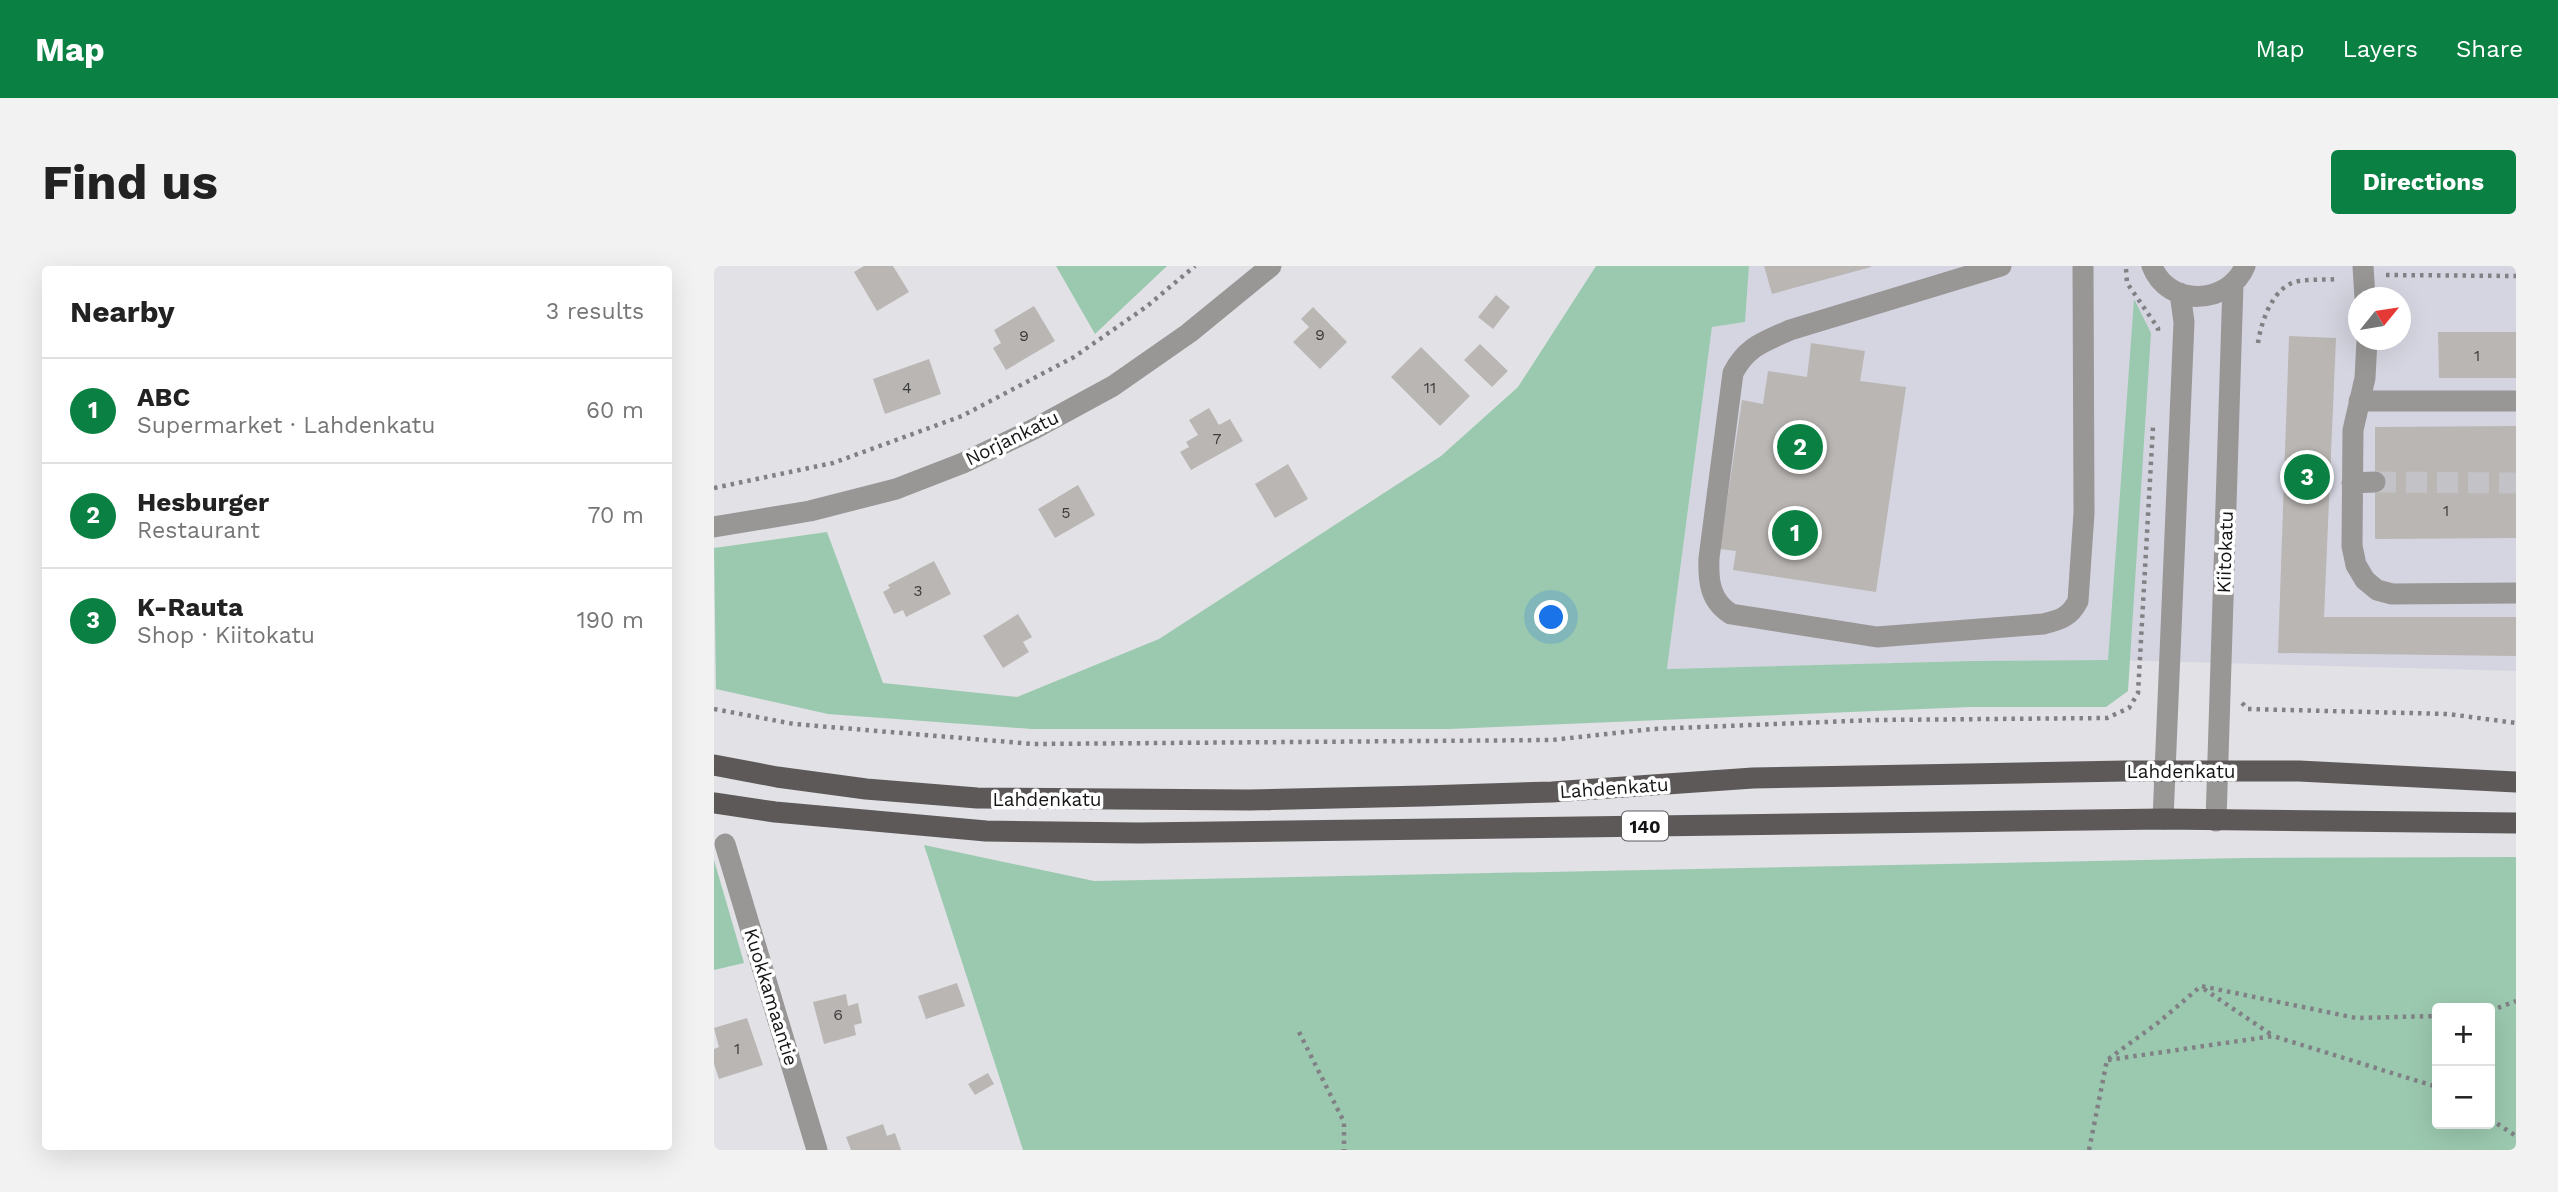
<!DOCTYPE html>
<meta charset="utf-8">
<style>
body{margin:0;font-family:"Work Sans",sans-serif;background:#f2f2f2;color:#222}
.controls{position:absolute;right:21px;bottom:21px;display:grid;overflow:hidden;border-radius:7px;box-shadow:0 7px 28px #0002}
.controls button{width:63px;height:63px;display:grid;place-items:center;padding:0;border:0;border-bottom:2px solid #e0e0e0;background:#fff;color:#222;font:35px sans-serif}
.compass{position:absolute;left:1634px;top:21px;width:63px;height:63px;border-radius:50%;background:#fff;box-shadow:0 7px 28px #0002;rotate:60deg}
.you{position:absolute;left:838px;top:352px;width:24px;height:24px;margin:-18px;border:5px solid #fff;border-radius:50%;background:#1a73e8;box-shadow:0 0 0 10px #1a73e833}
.badge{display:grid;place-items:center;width:46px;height:46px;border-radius:50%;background:#0b8043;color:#fff;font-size:23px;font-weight:700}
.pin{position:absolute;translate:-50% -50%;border:4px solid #fff;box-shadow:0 2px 7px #0006}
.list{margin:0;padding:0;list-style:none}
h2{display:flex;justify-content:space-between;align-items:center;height:91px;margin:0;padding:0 28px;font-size:30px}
h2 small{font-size:23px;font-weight:400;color:#767676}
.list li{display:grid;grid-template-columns:46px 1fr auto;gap:21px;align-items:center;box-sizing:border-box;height:105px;padding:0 28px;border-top:2px solid #e0e0e0}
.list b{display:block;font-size:26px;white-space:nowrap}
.list p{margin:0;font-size:23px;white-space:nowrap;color:#767676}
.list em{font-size:23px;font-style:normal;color:#767676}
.map{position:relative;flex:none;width:1802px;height:884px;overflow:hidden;border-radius:7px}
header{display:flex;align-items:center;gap:42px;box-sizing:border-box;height:98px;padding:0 35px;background:#0b8043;color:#fff}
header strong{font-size:33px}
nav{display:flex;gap:38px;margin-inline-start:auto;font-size:24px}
.intro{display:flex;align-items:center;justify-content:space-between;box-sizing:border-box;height:168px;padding:0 42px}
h1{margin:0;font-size:49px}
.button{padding:18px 32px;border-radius:7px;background:#0b8043;color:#fff;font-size:24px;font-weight:700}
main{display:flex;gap:42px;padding:0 42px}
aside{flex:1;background:#fff;border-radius:7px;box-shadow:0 7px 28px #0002}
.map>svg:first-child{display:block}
.built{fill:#d5d5e1;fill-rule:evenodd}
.green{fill:#9bc9af;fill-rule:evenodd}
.building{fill:#bab6b3}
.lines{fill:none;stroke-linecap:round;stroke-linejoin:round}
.minor-tunnel{stroke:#c2c2c7;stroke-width:21;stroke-dasharray:21 10;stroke-linecap:butt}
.path{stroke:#818185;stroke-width:4.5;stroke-dasharray:3.5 5;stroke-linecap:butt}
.minor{stroke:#999696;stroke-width:21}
.major{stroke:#5e5959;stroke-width:21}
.labels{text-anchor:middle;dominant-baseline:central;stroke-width:7;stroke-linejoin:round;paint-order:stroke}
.number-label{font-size:16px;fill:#3e3d3e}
.shield{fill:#fff;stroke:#5b5b5d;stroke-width:2}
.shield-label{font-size:18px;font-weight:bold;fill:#151517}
.street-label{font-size:19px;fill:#151517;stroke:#fff}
</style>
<header>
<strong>Map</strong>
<nav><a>Map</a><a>Layers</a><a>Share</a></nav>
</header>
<div class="intro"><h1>Find us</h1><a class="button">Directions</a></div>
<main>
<aside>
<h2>Nearby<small>3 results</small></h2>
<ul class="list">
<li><span class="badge">1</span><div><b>ABC</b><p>Supermarket · Lahdenkatu</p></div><em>60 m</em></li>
<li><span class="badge">2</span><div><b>Hesburger</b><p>Restaurant</p></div><em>70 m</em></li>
<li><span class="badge">3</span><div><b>K-Rauta</b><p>Shop · Kiitokatu</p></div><em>190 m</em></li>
</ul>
</aside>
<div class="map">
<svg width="1802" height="884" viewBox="0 0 1802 884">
<rect width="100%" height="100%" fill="#e1e1e6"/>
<path class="built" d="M1035,0H1802V405L1394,394L1257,395L953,403L998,61L1031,56ZM1644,32H1686V74H1644Z"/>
<path class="green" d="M342,0H453L381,68Z
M882,0H1035L1031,56L998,61L953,403L1257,395L1394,394L1420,33L1437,67L1414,425L1392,441H1256L735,463H318L114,448L2,423L0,282L113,266L169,417L303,431L445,373L727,190L804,121Z
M210,579L380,615L1529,592L1802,591V884H309ZM1723,742H1776V858H1723Z
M0,594L30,697L0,704Z"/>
<path class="building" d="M150,0H179L195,26L163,45L140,6Z
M1050,0H1157V1L1058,28Z
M782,29L796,41L779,63L764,51Z
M320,40L341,75L292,104L279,82L287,77L280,64Z
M599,41L633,76L606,103L579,76L595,61L587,53Z
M1724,66H1802V112H1725Z
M1575,70L1622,72L1610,351H1802V390L1564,387Z
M1097,77L1151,85L1146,115L1192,121L1162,326L1019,304L1022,285L1006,283L1028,134L1049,138L1054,105L1093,111Z
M766,78L794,105L778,121L750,94Z
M707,81L756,130L726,160L677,111Z
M215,93L227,128L171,148L159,113Z
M495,142L505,159L516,153L529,175L477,204L466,186L475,181L472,176L484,169L475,154Z
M1802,160V272L1661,273V161Z
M574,198L594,233L561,252L541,218Z
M364,219L381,249L341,272L324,243Z
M220,295L237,328L192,351L189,344L180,348L169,326L176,322L174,319Z
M304,348L318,371L309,376L315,386L289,402L269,370Z
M243,717L251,740L212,753L204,730Z
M132,728L134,740L144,737L148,757L140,759L142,769L110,778L99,736Z
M33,752L49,799L5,813L0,798V783L5,781L0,762Z
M274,807L280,818L261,829L254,818Z
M169,858L173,870L181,867L187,884H137L132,871Z"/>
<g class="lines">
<path class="minor-tunnel" d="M1661,216L1802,217"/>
<path class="path" d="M1412,3L1413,17L1444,62V65
M1672,9L1802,10
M1544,77C1547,56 1559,19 1585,15C1597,13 1611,14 1624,13
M0,222L119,197L248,150L360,91L432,41L481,0
M1528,437L1534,443L1734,448L1802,457
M0,443L80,458L319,478L838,474L938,463L1161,454L1393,452L1415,442L1424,427L1439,161
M1490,723L1558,769
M1776,745L1802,735
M585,766L630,856V884
M1394,794L1559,770L1723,821
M1776,853L1802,870
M1375,884L1393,794L1445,756L1487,720L1642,752L1723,750"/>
<path class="minor" d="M1287,0L1076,64C1050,76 1033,80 1019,107L995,292C994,315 996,335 1017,348L1163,371L1329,358C1346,354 1356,351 1364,335L1370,247L1369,0
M1438,0C1454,42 1515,39 1531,0
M1649,0L1651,32
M1653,74L1651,112L1639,164L1638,280L1642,299L1651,314L1663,324L1678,328L1802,327
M1645,135H1802
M1638,217L1661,216
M0,261L96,245L182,223L249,197L320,163L399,120L475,67L557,0
M1449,553L1470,56L1466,27
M1502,555L1519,18
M11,578L103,884"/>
<path class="major" d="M0,499L63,511L152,523L263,532L536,534L709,530L838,526L1039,512L1411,505H1585L1802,516
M0,537L61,546L272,565L425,567L1449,553L1802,557"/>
</g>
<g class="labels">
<g class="number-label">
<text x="606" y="68">9</text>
<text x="310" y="69">9</text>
<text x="1763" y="89">1</text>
<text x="193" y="121">4</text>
<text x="716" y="121">11</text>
<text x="503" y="172">7</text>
<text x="1732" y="244">1</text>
<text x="352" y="246">5</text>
<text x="204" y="324">3</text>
<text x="124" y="748">6</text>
<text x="23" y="782">1</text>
</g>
<rect class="shield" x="908" y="545.5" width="46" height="29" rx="5"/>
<g class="shield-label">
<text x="931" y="560">140</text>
</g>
<g class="street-label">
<text transform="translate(298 172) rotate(-26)">Norjankatu</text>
<text transform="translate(1511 286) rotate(-88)">Kiitokatu</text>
<text x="1467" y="505">Lahdenkatu</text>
<text transform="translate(900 522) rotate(-4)">Lahdenkatu</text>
<text x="333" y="533">Lahdenkatu</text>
<text transform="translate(57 731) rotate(73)">Kuokkamaantie</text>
</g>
</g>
</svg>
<div class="controls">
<button>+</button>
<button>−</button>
</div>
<svg class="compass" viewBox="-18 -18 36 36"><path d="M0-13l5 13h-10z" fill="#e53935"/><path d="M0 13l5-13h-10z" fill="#767676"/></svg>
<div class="you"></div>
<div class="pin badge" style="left:1081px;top:267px">1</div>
<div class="pin badge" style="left:1086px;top:181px">2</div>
<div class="pin badge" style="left:1593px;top:211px">3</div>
</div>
</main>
